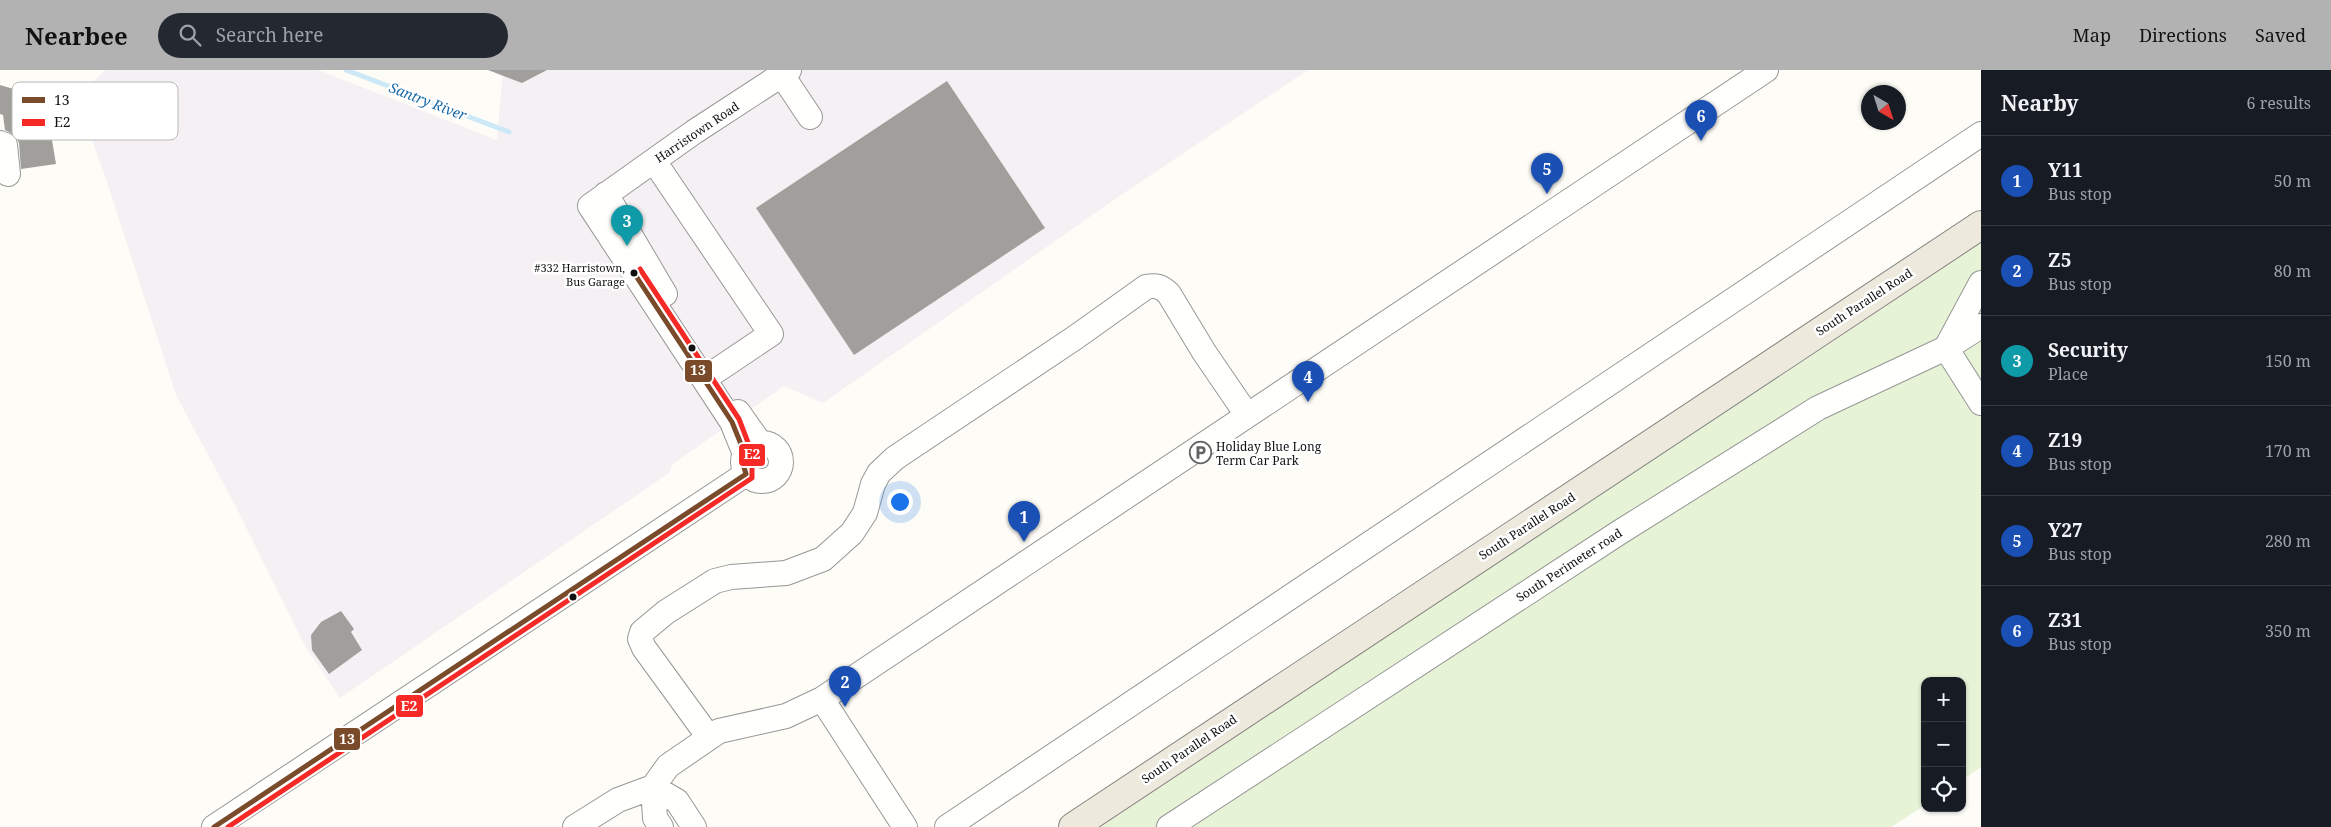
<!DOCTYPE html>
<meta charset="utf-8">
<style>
body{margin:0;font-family:"Noto Serif",serif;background:#242831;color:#f1f3f6}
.controls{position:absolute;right:15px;bottom:15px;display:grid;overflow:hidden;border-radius:10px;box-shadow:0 1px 4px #0004}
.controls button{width:45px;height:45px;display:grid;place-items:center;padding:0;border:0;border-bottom:1px solid #363941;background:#171b24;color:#f1f3f6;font:25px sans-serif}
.compass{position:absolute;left:1861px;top:15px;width:45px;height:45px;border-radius:50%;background:#171b24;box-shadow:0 1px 4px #0004;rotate:141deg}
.you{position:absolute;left:899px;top:431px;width:18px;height:18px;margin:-12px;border:4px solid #fff;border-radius:50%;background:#1a73e8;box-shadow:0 0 0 8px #1a73e833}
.badge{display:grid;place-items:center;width:32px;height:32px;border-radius:50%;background:#b2b2b3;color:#fff;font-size:16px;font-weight:700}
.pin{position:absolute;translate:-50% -41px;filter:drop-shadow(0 1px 2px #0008)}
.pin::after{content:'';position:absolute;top:26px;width:18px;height:15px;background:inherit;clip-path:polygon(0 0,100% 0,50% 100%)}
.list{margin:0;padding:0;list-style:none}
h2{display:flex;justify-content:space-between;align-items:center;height:65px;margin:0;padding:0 20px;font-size:21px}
h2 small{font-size:16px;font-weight:400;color:#9ea1a6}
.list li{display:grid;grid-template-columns:32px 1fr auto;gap:15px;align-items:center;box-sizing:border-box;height:90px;padding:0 20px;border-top:1px solid #363941}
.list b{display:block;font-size:19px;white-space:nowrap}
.list p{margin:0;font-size:16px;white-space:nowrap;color:#9ea1a6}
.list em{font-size:16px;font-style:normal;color:#9ea1a6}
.icon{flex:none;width:28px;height:28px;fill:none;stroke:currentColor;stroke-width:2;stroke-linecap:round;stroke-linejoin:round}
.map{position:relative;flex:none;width:1981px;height:757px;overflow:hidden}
header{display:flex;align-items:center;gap:30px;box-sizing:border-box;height:70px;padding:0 25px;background:#b2b2b3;color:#111}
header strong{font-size:24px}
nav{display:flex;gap:28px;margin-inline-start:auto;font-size:18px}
.search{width:350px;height:45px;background:#242831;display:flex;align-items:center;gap:12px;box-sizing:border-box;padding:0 18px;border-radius:28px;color:#9ea1a6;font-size:19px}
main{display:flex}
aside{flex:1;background:#171b24}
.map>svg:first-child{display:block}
.industrial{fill:#f5f0f3}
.green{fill:#e7f3d7}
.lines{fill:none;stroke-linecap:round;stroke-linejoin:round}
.stream{stroke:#cde8f7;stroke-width:5}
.building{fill:#a19f9c}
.minor-casing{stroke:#979795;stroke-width:26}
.major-casing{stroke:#858482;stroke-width:30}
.minor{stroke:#fffffe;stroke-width:24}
.major{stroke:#ede9dc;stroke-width:28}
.bus-1-casing{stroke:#fff;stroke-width:9}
.bus-2-casing{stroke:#fff;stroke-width:9}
.bus-1{stroke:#7a4b2a;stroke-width:5}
.bus-2{stroke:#f52a26;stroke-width:5}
.bus-dot{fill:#111;stroke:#fff;stroke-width:2}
.labels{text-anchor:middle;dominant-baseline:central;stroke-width:5;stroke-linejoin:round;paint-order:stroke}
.bus-label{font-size:11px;fill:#111;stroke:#fff;text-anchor:end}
.street-label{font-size:12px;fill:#111;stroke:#fff}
.poi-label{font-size:12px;fill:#111;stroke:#fff;text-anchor:start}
.water-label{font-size:14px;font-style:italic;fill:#1768a6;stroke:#fff}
.key{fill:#fff;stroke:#b8b8b8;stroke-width:1}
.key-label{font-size:14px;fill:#111}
.line-badge{stroke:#fff;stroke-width:2}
.badge-label{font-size:14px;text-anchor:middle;font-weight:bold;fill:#fff}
</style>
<header>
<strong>Nearbee</strong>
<div class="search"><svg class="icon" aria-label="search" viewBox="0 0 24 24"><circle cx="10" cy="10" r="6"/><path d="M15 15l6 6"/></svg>Search here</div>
<nav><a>Map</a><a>Directions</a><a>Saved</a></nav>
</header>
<main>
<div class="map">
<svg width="1981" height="757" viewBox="0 0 1981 757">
<rect width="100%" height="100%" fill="#fdfcf7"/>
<path class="industrial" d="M105,0H318L497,70L503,0H1308L1121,125L823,333L784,316L673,394L669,403L340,628L304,574L236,437L176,325L106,109L77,29Z"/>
<path class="green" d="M1981,168V697L1962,710V611H1925V735L1891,757H1089Z"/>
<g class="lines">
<path class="stream" d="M346,0L509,62"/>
</g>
<path class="building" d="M488,0H547L522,13Z
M947,11L1045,158L854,285L756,138Z
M0,15L44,28L37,53L49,52L56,94L21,99L19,73L16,66L5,60L3,45L0,44Z
M341,541L354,559L351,562L362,580L329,604L312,580L311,565L321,552Z"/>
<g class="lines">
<defs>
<path id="minor" d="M782,5L810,47
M0,73L5,75L8,104
M654,91L771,264L713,303
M606,124L665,224
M1981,213L1946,278L1981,333
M738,342L760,373
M743 392a19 19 0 1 1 38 0a19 19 0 1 1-38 0Z
M745,384L732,352L590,136L694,62L789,0
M822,629L905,757
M708,666L644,578L640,569L642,562L666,542L715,511L731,507L786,503L823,489L852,463L865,443L873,414L879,403L895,388L1076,267L1146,217C1156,215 1161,216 1169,224L1204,282L1247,345
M653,717L677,731L694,757
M653,717L655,748L661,757
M214,757L746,404
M575,757L618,730L653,717L668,696L719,661L786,646L822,629L1766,0
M947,757L1981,64
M1169,757L1620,462L1818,338L1946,278L1981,256"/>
<path id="major" d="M1073,757L1981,155"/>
</defs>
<use href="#minor" class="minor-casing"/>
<use href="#major" class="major-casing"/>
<use href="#minor" class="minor"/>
<use href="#major" class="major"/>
<defs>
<path id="bus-1" d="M634,203L732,352L745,384L743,394L746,404
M214,757L746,404"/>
<path id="bus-2" d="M228,757L752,408V383L739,349L640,199"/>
</defs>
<use href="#bus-1" class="bus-1-casing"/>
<use href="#bus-2" class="bus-2-casing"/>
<use href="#bus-1" class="bus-1"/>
<use href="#bus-2" class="bus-2"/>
</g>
<defs>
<symbol id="parking-ring" viewBox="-11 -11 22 22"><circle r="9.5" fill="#fff" stroke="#646362" stroke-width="1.5"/><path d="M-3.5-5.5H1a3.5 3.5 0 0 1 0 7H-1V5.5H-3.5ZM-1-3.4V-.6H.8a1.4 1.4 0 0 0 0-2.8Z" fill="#646362"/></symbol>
</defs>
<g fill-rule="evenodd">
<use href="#parking-ring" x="1188" y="370" width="25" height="25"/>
</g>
<g class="bus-dot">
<circle cx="634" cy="203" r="4.5"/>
<circle cx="692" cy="278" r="4.5"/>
<circle cx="573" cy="527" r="4.5"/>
</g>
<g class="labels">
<g class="bus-label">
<text x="625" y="197">#332 Harristown,<tspan x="625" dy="14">Bus Garage</tspan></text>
</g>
<g class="street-label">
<text transform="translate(697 62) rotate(-34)">Harristown Road</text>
<text transform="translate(1864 232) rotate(-33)">South Parallel Road</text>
<text transform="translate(1527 456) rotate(-33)">South Parallel Road</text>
<text transform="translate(1569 495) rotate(-33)">South Perimeter road</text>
<text transform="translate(1189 679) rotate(-34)">South Parallel Road</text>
</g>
<g class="poi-label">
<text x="1216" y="376">Holiday Blue Long<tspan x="1216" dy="14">Term Car Park</tspan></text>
</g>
<g class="water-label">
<text transform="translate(428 31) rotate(21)">Santry River</text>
</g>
</g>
<rect x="12" y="12" width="166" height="58" rx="8" class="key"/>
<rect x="22" y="27" width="23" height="6" fill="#7a4b2a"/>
<rect x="22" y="49" width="23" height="7" fill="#f52a26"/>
<g class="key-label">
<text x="54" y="35">13</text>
<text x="54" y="57">E2</text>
</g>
<g class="line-badge">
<rect x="684" y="289" width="29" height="24" rx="5" fill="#7a4b2a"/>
<rect x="738" y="373" width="28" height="24" rx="5" fill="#f52a26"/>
<rect x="395" y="624" width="29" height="24" rx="5" fill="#f52a26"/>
<rect x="333" y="657" width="28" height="24" rx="5" fill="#7a4b2a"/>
</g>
<g class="badge-label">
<text x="698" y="305">13</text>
<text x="752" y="389">E2</text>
<text x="409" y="641">E2</text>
<text x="347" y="674">13</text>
</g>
</svg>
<div class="controls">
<button>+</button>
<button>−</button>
<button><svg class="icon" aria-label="locate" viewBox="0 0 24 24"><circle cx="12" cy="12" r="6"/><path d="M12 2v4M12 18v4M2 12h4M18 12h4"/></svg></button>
</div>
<svg class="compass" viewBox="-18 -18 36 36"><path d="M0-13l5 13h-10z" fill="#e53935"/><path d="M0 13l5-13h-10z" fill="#9ea1a6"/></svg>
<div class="you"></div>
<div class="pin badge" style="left:1024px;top:472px;background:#1a4fb4">1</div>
<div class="pin badge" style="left:845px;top:637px;background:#1a4fb4">2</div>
<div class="pin badge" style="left:627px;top:176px;background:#0f9aa8">3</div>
<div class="pin badge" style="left:1308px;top:332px;background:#1a4fb4">4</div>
<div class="pin badge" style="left:1547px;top:124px;background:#1a4fb4">5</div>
<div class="pin badge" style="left:1701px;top:71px;background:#1a4fb4">6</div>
</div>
<aside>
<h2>Nearby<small>6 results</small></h2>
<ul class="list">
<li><span class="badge" style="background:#1a4fb4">1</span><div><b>Y11</b><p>Bus stop</p></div><em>50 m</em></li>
<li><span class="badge" style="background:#1a4fb4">2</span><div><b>Z5</b><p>Bus stop</p></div><em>80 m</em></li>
<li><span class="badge" style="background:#0f9aa8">3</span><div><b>Security</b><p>Place</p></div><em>150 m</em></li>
<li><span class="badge" style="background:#1a4fb4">4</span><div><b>Z19</b><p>Bus stop</p></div><em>170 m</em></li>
<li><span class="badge" style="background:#1a4fb4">5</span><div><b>Y27</b><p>Bus stop</p></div><em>280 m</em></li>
<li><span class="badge" style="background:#1a4fb4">6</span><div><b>Z31</b><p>Bus stop</p></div><em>350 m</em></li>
</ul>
</aside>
</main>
